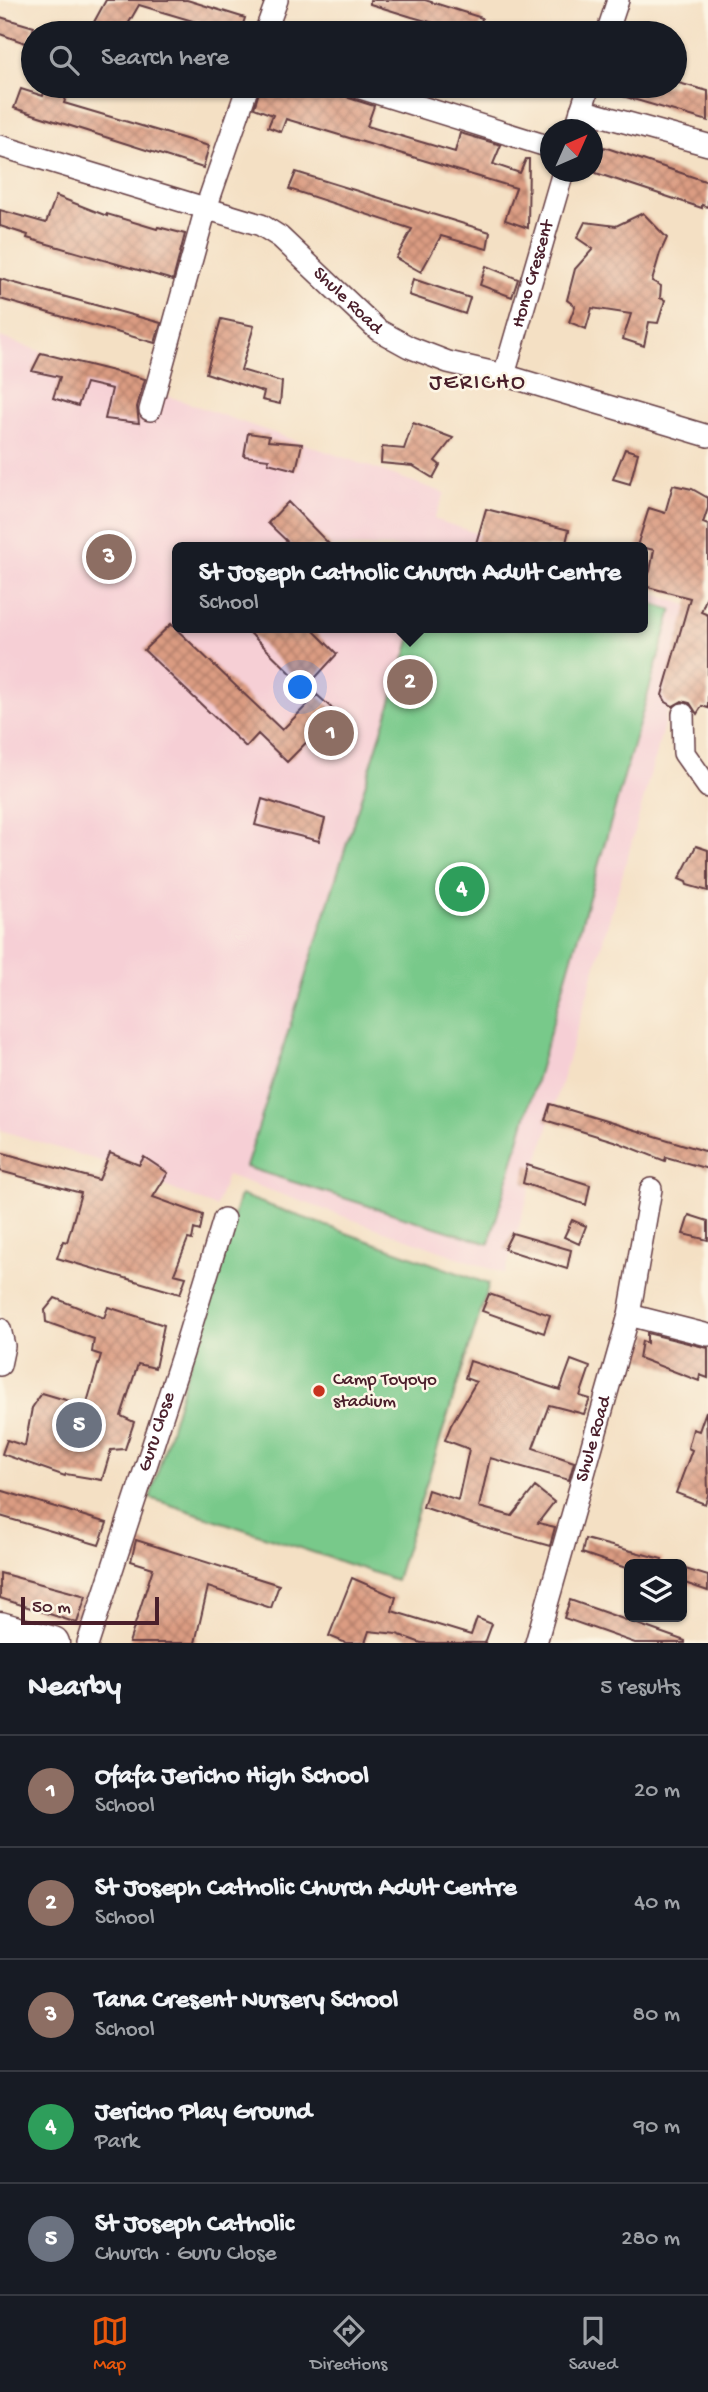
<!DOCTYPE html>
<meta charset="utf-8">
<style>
body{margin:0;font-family:"Gochi Hand",sans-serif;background:#242831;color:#f1f3f6}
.controls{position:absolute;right:21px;bottom:21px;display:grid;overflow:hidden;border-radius:10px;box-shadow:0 2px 5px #0004}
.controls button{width:63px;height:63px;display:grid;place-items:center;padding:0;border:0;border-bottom:2px solid #363941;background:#171b24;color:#f1f3f6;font:35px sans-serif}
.compass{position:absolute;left:540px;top:119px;width:63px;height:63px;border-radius:50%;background:#171b24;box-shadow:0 2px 5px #0004;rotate:45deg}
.scale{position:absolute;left:21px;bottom:18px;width:138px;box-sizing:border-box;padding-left:7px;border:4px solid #4a1f2b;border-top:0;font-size:19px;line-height:24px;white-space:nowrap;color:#4a1f2b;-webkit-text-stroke:5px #fcf5e5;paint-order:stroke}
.you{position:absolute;left:301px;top:688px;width:24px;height:24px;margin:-18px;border:5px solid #fff;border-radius:50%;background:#1a73e8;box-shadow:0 0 0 10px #1a73e833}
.badge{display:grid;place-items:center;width:46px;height:46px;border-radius:50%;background:#ea580c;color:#fff;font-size:23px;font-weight:700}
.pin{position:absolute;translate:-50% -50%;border:4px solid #fff;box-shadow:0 2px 7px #0006}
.popup{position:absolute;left:172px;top:542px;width:476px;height:91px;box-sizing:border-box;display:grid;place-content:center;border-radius:10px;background:#171b24;filter:drop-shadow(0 2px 5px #0005);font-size:23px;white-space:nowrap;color:#9ea1a6}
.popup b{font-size:26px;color:#f1f3f6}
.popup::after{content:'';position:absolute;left:50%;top:100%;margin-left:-14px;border:14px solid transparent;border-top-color:#171b24}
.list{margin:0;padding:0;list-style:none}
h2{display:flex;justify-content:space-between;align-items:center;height:91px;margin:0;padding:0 28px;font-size:30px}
h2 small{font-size:23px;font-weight:400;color:#9ea1a6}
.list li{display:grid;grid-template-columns:46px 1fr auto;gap:21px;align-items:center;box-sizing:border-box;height:112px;padding:0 28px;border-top:2px solid #363941}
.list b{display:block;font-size:26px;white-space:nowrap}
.list p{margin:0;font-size:23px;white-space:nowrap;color:#9ea1a6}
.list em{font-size:23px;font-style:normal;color:#9ea1a6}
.icon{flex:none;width:38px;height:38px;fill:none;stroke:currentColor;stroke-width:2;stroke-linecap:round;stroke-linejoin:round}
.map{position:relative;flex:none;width:708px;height:1643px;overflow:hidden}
.search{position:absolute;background:#171b24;box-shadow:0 2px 5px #0004;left:21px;right:21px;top:21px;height:77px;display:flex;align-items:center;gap:18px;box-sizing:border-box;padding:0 24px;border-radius:38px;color:#9ea1a6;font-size:26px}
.sheet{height:651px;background:#171b24}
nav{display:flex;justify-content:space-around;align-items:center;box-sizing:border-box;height:98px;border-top:2px solid #363941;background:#171b24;font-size:19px;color:#9ea1a6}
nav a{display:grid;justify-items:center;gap:4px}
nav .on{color:#ea580c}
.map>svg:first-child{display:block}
.built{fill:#f6cfd5}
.park{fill:#78c98a;stroke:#61745a;stroke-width:2}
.building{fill:url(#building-cross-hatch)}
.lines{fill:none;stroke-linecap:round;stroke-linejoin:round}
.street-casing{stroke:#643c42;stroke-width:24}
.secondary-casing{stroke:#643c42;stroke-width:35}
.street{stroke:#fff;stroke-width:21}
.secondary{stroke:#fff;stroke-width:32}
.poi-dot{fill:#c8321e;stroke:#fcf5e5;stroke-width:2.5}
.labels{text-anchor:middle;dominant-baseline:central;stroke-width:5;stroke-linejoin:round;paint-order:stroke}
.street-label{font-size:19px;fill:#4a1f2b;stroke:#fcf5e5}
.poi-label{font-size:19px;fill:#4a1f2b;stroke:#fcf5e5;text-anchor:start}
.quarter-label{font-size:23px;letter-spacing:2px;fill:#4a1f2b;stroke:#fcf5e5}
</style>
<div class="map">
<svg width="708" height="1643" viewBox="0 0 708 1643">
<defs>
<pattern id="building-cross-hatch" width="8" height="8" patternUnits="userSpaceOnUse" patternTransform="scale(1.75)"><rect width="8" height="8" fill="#db9c82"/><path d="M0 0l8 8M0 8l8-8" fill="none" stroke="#b47f6b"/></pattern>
</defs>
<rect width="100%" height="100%" fill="#fcf5e5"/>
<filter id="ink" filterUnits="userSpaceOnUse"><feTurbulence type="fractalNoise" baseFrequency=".0143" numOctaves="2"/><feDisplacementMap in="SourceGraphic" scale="14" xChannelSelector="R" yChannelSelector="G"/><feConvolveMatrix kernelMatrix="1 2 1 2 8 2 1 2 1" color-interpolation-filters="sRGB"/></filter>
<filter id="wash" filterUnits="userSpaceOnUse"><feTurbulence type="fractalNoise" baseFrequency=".00686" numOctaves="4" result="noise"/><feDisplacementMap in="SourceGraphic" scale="28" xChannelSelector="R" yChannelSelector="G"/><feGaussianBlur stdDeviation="1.57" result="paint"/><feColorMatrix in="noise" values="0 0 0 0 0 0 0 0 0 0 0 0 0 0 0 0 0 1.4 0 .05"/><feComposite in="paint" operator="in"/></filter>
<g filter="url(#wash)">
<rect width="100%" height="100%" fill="#f4e0c4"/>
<path class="built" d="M0,337L445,493L434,519L517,547H177V628H643V590L696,608L627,859L505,1274L227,1175L216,1207L113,1165L0,1130Z"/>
<path class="park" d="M643,601L672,610L489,1244L246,1167L414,628H643Z
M240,1195L489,1284L396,1580L150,1498Z"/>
<g id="blocks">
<path class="building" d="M106,0H187L245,18L240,33H233L139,5L123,33H88Z
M370,0H425L482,18L479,33H469L412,17L370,4Z
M0,17L34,27L28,44L0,34Z
M675,82L708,91V121L602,90V86H675Z
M46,86H70L64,103L209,146L203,168L14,108L21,89L43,96Z
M261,86H341L344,94L349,98L374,106L367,126L455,152L460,133L501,145L493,164L520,173L526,159H529L528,228L505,220L516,188L286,119L281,132L268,127L273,115L254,108Z
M604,147L708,182V207L702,205V208L596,173Z
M296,172L490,232L487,249L441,236L421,272L396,258L412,229L289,189Z
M56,196L107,216V214L157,229L158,227L185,234L173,280L27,238L28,235L0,226V210L46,223Z
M643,213L667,238L660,253L652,281L661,286L660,298L665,300L658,323L649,322L644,346L623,339L631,314L592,308L586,329L569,322L575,306L567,300L575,269L593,249L577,238L585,222L616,226Z
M486,266L518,279L512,297L480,285Z
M0,279L161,323L155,343L0,299Z
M413,279L470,298L465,314L409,295Z
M221,319L254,326L241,370L282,382L280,404L262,400L264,392L206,373Z
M41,353L145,379L137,407L139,423L105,419L112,389L86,383L78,406L53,398L60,377L32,371Z
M413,423L453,438L435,461L440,465L433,478L413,466L381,463L382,447L404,449Z
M248,433L269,436L268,441L302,444L296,470L268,463L269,459L244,456Z
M625,449L638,453L630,484L613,479Z
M673,485L692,489L708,498V508L703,523L708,525V593L701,612L708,615V708L702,706L697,714L690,703L682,701L673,706L666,702L662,695L690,598L644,586L650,571L654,550L637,546L649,508L665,513Z
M288,502L332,547H293L268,523Z
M486,509L569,530L565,547H475Z
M171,624L282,730L317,695L336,712L287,762L258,734L246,747L144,650Z
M245,628H311L337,654L306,688Z
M262,799L325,819L319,841L255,825Z
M696,846L708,850V891L687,885L686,882L679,879Z
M550,1104L708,1152V1169L666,1157L665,1161L617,1142L545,1120Z
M0,1152L99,1180L110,1153L139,1165L144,1157L168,1173L153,1197L203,1215L200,1231L194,1229L192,1240L188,1239L174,1274L186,1277L180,1294L57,1258L63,1241L67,1242L81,1193L0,1171Z
M527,1165L590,1185L586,1205L523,1183Z
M689,1215L708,1221V1240L683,1234Z
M572,1220L586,1226L579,1244L564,1237Z
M512,1233L571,1250L567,1269L504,1249Z
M489,1294L550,1315L544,1333L482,1311Z
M55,1298L104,1318L108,1307L164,1325L155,1368L138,1364L121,1416L134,1422L125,1449L111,1450L102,1480L66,1474L65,1476L2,1454L7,1440L25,1446L32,1408L42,1393L86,1406L101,1355L92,1352L94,1339L46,1322L45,1310Z
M647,1333L708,1348V1378L700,1375L699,1381L639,1358L642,1341L647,1343Z
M571,1360L590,1367L580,1396L590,1399L584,1414L549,1405L533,1448L574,1462L569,1480L490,1458L479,1507L512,1516L535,1487L554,1502L538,1523L555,1527L550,1546L482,1527L423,1507L428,1490L458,1500L469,1449L445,1440L451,1425L476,1382L465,1378L470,1361L560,1390Z
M706,1411L708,1495L705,1504L676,1493L692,1450L688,1448L693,1429L699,1431Z
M0,1490L107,1523L99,1545L0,1516Z
M585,1539L662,1559L661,1564H629V1569L582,1553Z
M136,1540L279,1585L271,1608L208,1587L195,1643H129L153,1568L131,1561Z
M682,1568L708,1576V1591L682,1582Z
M0,1573L86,1596L77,1623L0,1598Z
M352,1578L396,1597L392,1611L471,1635L477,1618L492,1624L485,1643H421L397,1634L369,1631L365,1643H346L329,1636Z
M570,1600L685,1641V1643H635L564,1618Z"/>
</g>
</g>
<g filter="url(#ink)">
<use href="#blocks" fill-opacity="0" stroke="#643c42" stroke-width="2"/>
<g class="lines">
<defs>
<g id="street">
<path d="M265,33L277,0"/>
<path d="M607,33L618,0"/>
<path d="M354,86L550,147"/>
<path d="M581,110L708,145"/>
<path d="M575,130L589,86"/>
<path id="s1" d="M0,146L261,225L280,237L378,330L409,347L448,362L504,375L708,436"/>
<path id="s2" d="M504,375L563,172"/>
<path d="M150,410L206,208L248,86"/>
<path d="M683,714L684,753L708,787"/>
<path d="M629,1315L651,1189"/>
<path d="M0,1329L4,1346L0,1365"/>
<path id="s3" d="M88,1643L183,1353L224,1219"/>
<path id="s4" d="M536,1643L629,1315L708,1335"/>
</g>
<path id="secondary" d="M0,1628L53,1643"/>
</defs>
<use href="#street" class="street-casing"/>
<use href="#secondary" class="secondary-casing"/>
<use href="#street" class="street"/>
<use href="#secondary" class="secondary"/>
</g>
</g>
<circle class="poi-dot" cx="319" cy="1391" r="7"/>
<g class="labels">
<g class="street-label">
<text stroke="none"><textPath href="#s2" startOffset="105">Hono Crescent</textPath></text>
<text stroke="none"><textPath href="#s1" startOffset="388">Shule Road</textPath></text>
<text stroke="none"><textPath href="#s3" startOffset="222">Guru Close</textPath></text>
<text stroke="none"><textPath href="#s4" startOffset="212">Shule Road</textPath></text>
</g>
<g class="poi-label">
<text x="333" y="1380">Camp Toyoyo<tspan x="333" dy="22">stadium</tspan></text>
</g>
<g class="quarter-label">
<text x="478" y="383">JERICHO</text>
</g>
</g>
</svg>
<div class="controls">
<button><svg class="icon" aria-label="layers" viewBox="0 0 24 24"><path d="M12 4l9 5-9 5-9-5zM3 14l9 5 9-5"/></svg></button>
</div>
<svg class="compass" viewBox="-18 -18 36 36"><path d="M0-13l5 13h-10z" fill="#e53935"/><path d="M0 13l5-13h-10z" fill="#9ea1a6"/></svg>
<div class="scale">50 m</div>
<div class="you"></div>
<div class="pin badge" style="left:331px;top:733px;background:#8d6e63">1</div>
<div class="pin badge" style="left:410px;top:682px;background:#8d6e63">2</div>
<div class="popup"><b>St Joseph Catholic Church Adult Centre</b>School</div>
<div class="pin badge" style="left:109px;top:557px;background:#8d6e63">3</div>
<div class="pin badge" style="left:462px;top:889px;background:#2e9e5b">4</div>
<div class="pin badge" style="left:79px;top:1425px;background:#6b7280">5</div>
<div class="search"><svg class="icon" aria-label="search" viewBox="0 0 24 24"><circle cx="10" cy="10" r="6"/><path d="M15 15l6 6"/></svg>Search here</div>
</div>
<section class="sheet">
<h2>Nearby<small>5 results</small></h2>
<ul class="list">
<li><span class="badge" style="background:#8d6e63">1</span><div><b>Ofafa Jericho High School</b><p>School</p></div><em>20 m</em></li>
<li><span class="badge" style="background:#8d6e63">2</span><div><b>St Joseph Catholic Church Adult Centre</b><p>School</p></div><em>40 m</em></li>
<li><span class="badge" style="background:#8d6e63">3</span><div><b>Tana Cresent Nursery School</b><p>School</p></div><em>80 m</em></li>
<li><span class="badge" style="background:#2e9e5b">4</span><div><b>Jericho Play Ground</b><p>Park</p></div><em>90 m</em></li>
<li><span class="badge" style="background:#6b7280">5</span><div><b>St Joseph Catholic</b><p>Church · Guru Close</p></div><em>280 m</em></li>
</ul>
</section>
<nav>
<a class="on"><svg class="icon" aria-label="map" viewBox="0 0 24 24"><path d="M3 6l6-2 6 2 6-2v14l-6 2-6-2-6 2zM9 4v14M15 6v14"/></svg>Map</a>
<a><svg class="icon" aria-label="directions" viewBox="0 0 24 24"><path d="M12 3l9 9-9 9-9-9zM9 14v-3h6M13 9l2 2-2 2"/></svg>Directions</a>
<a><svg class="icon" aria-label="saved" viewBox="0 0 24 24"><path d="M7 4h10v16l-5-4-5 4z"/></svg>Saved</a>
</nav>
